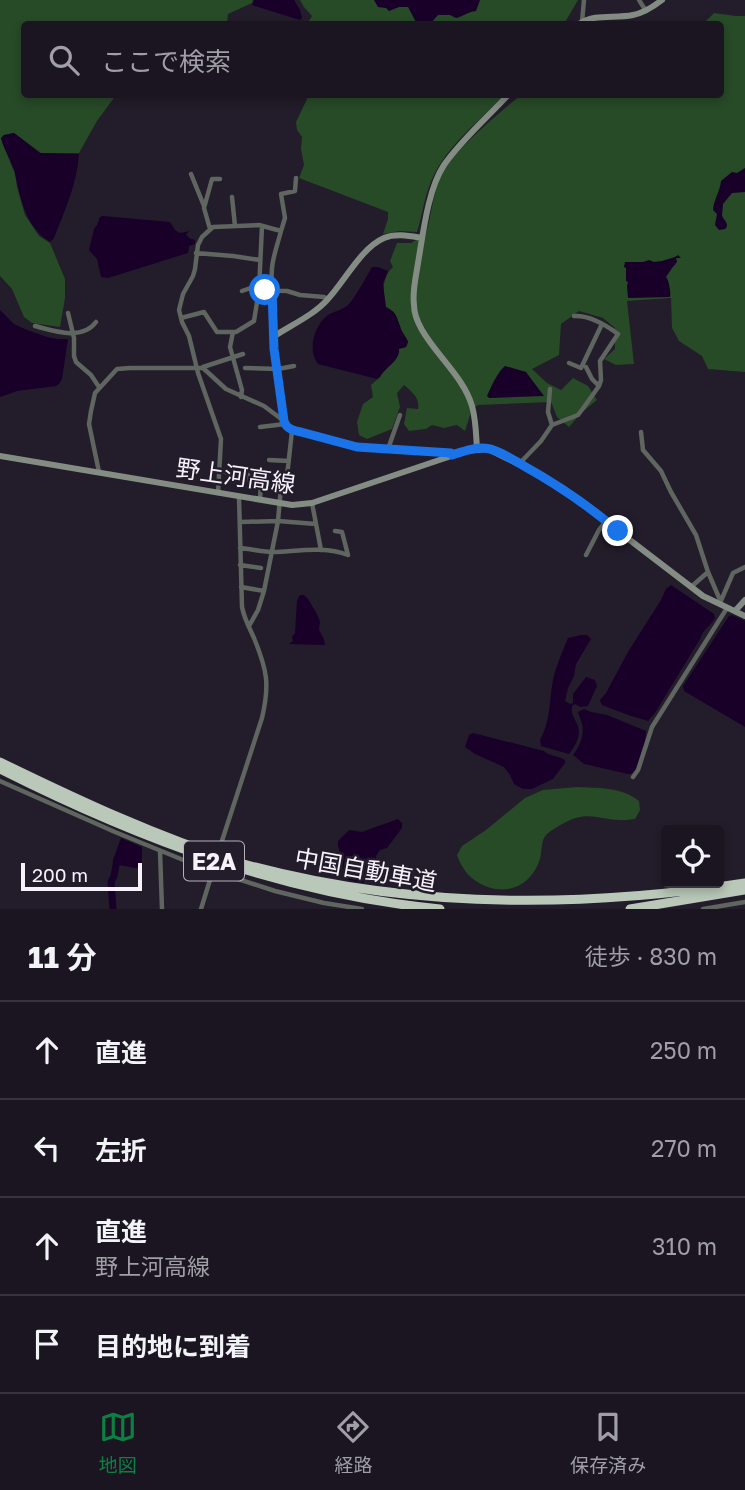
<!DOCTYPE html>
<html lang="ja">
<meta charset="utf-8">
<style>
body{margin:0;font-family:"Golos Text","Noto Sans JP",sans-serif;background:#231e29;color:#f1f3f6}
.controls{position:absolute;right:21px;bottom:21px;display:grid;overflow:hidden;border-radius:7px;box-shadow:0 4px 10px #0003}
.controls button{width:63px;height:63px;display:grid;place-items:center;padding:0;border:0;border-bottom:2px solid #38343e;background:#1a1520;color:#f1f3f6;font:35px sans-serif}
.scale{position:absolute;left:21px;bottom:18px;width:121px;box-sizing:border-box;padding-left:7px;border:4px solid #f6f1fb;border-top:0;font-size:19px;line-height:24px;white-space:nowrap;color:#f6f1fb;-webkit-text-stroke:5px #231c2a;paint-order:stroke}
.stop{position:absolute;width:21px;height:21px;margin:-16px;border:5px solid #1a73e8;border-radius:50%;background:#fff}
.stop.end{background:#1a73e8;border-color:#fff;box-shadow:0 2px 7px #0008}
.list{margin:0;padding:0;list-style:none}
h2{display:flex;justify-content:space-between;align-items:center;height:91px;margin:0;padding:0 28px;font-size:30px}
h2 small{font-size:23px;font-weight:400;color:#9f9fa5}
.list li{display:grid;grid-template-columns:46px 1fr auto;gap:21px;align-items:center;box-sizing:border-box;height:98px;padding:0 28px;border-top:2px solid #38343e}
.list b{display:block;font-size:26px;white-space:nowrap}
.list p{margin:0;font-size:23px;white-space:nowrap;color:#9f9fa5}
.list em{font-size:23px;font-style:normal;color:#9f9fa5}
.icon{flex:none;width:38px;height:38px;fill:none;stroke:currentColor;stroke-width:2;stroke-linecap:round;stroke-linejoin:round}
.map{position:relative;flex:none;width:745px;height:909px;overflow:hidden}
.search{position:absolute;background:#1a1520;box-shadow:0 4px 10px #0003;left:21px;right:21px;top:21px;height:77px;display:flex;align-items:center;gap:18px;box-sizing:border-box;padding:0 24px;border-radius:7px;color:#9f9fa5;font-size:26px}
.sheet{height:483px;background:#1a1520}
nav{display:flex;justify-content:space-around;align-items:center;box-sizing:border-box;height:98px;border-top:2px solid #38343e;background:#1a1520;font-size:19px;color:#9f9fa5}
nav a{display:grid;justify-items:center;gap:4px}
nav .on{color:#0b8043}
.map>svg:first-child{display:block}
.green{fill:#274a27}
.water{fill:#180029}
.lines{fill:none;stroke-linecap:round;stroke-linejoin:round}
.river{stroke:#180029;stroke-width:7}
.street{stroke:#5f655f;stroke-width:4.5}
.secondary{stroke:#838d83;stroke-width:6}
.highway{stroke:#b9c8b8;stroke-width:9}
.route{stroke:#1a73e8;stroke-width:9}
.labels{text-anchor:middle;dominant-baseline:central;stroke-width:5;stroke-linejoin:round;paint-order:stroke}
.shield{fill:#231c2a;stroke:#b7b1bc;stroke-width:2}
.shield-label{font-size:23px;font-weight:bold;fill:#f6f1fb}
.street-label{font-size:24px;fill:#f6f1fb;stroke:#231c2a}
</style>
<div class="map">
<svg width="745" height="909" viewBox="0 0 745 909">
<rect width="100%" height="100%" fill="#231c2a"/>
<path class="green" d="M0,0H253L252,3L228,14L227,24H24V94L116,95L97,121L79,153H41L14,133L4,135L1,138L12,167L15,172L17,187L25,215L39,236L50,243L65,279V298L60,327L32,323L24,317L12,289L0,276Z
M300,0H578L564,24H307L312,16L304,7Z
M714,13L736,16H745V372L708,369L702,356L679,341L672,328L671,298L627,301L634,364L616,365L604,359L615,349V328L603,318L579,311L561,324L559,355L532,369L547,383L561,390L573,378L588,386L597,400L581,413L569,427L557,417L551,402L478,405L472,409L465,431L457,425L444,428L432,425L426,429L409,431L404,424L407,408L418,409C420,398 412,392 404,385L397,393L400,407L392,429L367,439L359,435L357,422L363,404L373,397L371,385L380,377L381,374C388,366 400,359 399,348L406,347L408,342C406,336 401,332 400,326C396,316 396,313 386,308C383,293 381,278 393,267L390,261L397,243H411L426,234C431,216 433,194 441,176C454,150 498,114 521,95L720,94V24H703Z
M307,95H504C481,120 451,142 435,173C425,191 423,213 417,232L400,231L383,234L388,219V212L299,178L304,165L301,149L302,137L297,130L296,122L307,99Z
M577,787C598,788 622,787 639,801L640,810L635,819C630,819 624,821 619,820C597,819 588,811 566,822C559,826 548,831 544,838C541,844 542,852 540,859C532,884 510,896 485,886C471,880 462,870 457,855L462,846L486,830L525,798L543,790Z"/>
<path class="water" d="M254,0H294L300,10L302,18L300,20L252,5Z
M374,0H480L476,11C467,12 464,16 456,18L450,15H438L430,24H417L408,7H399L389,11L386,8L378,7Z
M14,133L40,153L79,154C77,184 65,210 54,238L50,242C26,227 21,201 15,174C13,162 4,151 1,138L4,135Z
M745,168V192L732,193L723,204L722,216C724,220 730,225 725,229L719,230L715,225L717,214L713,210C714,199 720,191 721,181L732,172L737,173Z
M103,216L170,222L175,230L180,233L190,231L186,234L189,238L195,240V244L189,246L188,253L108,278L101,277L97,259L89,250L94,229L97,225L100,217Z
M678,255L681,258H676L677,262L672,268L666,277C669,280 671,293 670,297L628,298L627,286L628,282L626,281V268L624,267L625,262H643L649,260L654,262L662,261L675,257Z
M372,267H378L388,271L383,284L386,307C397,313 396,315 400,326C401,332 406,336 408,342L406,347L399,349C400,361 385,367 380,377L377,379L318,364C307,351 314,325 328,315C334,311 343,310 348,305C355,298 367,276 372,267Z
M0,310L14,324L27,330L47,337L57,339H68L62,379L59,384L56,386L17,391L0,397Z
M505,366L526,372L544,396L489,398L487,396C492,385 497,373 505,366Z
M671,585L714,614L715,618C710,627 703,629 700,639L655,713L648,721L628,715L602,705L600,700L606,693L628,652L661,600L666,589Z
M300,595H304L308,599L317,614L320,622L319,630L324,639L325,645L289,644L293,641L292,637L295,633L297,600Z
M732,615L745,621V727L684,691L683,686L729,616Z
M581,635H587L591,639L576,664L574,676L568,688L565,701L570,704L573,703V694L586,677L595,680L597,686L588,706L580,707L575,704L572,706C571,714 573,715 576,722C583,733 576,745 569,754L541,746L540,740C550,722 549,705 552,686C554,670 562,653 568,638Z
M584,709L591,712L607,715L646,731C646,739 641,767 634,772C632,773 630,774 628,774L584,764L573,755C579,747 585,735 582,724C581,720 579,716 578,712Z
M473,733L544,751C549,756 559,756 565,760V763L553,779L532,789H523L514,784L510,775L504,767L475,754L465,747L469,735Z
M398,819L402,823V828L387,848L380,850L376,856V862L363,883L345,879L338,845V841L349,830L362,832Z
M121,838L142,847V867L136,868L113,864V860Z"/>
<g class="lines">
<path class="river" d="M113,909L111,882L114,876L117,860"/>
<path class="street" d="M639,0L646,11
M582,22L584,0
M191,174L204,206
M232,197L235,226
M210,229L204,208L212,179H220
M281,231L285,218L281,194L295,191L296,178
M196,253L233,256L260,260
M259,290L287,291L300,295L324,297L328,299
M242,291L259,285
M68,313L74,338V356L76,362L91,375L99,387
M181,318L204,312L217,332H236L254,321L259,290L262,226
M35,326C54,331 82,341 96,322
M233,332L230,347L242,390L241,397
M569,363L581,368L602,324
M203,367L243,354
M586,367L592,379L599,386
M245,368L278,369L294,366
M550,389L548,412L552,425
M260,427L285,424
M292,431L301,432L357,447L451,453L452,455
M641,432L643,450L661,471L671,492L696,535L708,572L691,587
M388,449L400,415
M269,460L289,461
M519,464L541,441L552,425L578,415L584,407L599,386L601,380L600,361L618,334C606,325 589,315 574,316
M219,469L243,480L247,479L248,475
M99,472L89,424L91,411L95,393L117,369L130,368H203L226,389L264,406L284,421
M218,493L221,439L198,373L189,336L182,322L179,310L183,294L193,276L195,269L198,245L202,237L213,227L259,225L281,231C278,243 273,256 272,268C268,319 278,370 284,421L285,424L292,431L287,476L281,487L278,521L264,591L258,610L249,626
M260,500L261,481
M312,503L321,550
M240,522L278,521L316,524
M335,531L342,532L348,555
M240,548C252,549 263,552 274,552C299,551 324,546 348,555
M586,555L599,530L606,521
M240,565L261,568
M708,572L720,600
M241,587L264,591
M720,603L733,573L745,567
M633,777L638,770L652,727L727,608
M0,781L115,832L198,866L275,891L324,903L362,909
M219,850L262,718C270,684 267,670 254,638C249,627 244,618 242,607L239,497
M160,851L162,909
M201,909L214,867
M703,909L745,902"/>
<path class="secondary" d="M579,24C596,13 614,19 633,15C644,13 653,7 662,0
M273,337C291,325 314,315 328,299C345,281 361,248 384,238C396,233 410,236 422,238
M477,449C476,435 476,420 472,406C464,378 437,356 422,330C418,323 414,314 414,305C412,291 416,277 418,263C423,234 428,189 444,165C462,139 488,117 509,94
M0,456L292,505L312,503L466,451L488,449L543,476L587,505L618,531L703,596L745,616
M735,611L745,600"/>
<path class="highway" d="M0,762C78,800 157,837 240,863C406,909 576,909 745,883
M0,769C139,839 284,894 440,909
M630,909L745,890"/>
</g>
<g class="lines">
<path class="route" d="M265,290H272L274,349L284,421C286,429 294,431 301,432L357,447L451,453L452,455C464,451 477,446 490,449C502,452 513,460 524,466C558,485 589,506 618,531"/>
</g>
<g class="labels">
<rect class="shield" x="184" y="841.5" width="60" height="39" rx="5"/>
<g class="shield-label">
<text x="214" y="861">E2A</text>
</g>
<g class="street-label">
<text transform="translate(236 475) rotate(8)">野上河高線</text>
<text transform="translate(366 869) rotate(10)">中国自動車道</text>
</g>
</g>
</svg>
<div class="controls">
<button><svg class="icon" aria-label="locate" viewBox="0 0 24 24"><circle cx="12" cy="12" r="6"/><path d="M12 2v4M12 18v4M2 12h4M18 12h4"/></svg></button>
</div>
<div class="scale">200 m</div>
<div class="stop" style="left:265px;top:290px"></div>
<div class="stop end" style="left:618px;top:531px"></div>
<div class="search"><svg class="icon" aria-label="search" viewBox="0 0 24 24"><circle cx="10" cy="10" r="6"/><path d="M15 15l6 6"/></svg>ここで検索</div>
</div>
<section class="sheet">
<h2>11 分<small>徒歩 · 830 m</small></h2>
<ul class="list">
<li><svg class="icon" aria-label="ahead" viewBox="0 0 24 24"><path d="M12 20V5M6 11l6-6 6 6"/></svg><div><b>直進</b></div><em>250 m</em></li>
<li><svg class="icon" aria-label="left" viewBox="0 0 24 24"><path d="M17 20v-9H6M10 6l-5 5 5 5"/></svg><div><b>左折</b></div><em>270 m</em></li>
<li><svg class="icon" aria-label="ahead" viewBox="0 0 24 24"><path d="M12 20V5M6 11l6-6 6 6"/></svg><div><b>直進</b><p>野上河高線</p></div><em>310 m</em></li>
<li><svg class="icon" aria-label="arrive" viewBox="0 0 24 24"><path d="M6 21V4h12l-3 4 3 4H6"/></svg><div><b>目的地に到着</b></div></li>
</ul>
</section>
<nav>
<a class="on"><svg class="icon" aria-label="map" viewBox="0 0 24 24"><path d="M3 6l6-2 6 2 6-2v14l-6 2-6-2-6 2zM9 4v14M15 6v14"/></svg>地図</a>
<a><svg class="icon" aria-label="directions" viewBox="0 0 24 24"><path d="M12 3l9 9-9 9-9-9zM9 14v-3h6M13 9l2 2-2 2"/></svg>経路</a>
<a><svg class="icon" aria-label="saved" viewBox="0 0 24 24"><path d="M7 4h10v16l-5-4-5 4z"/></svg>保存済み</a>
</nav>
